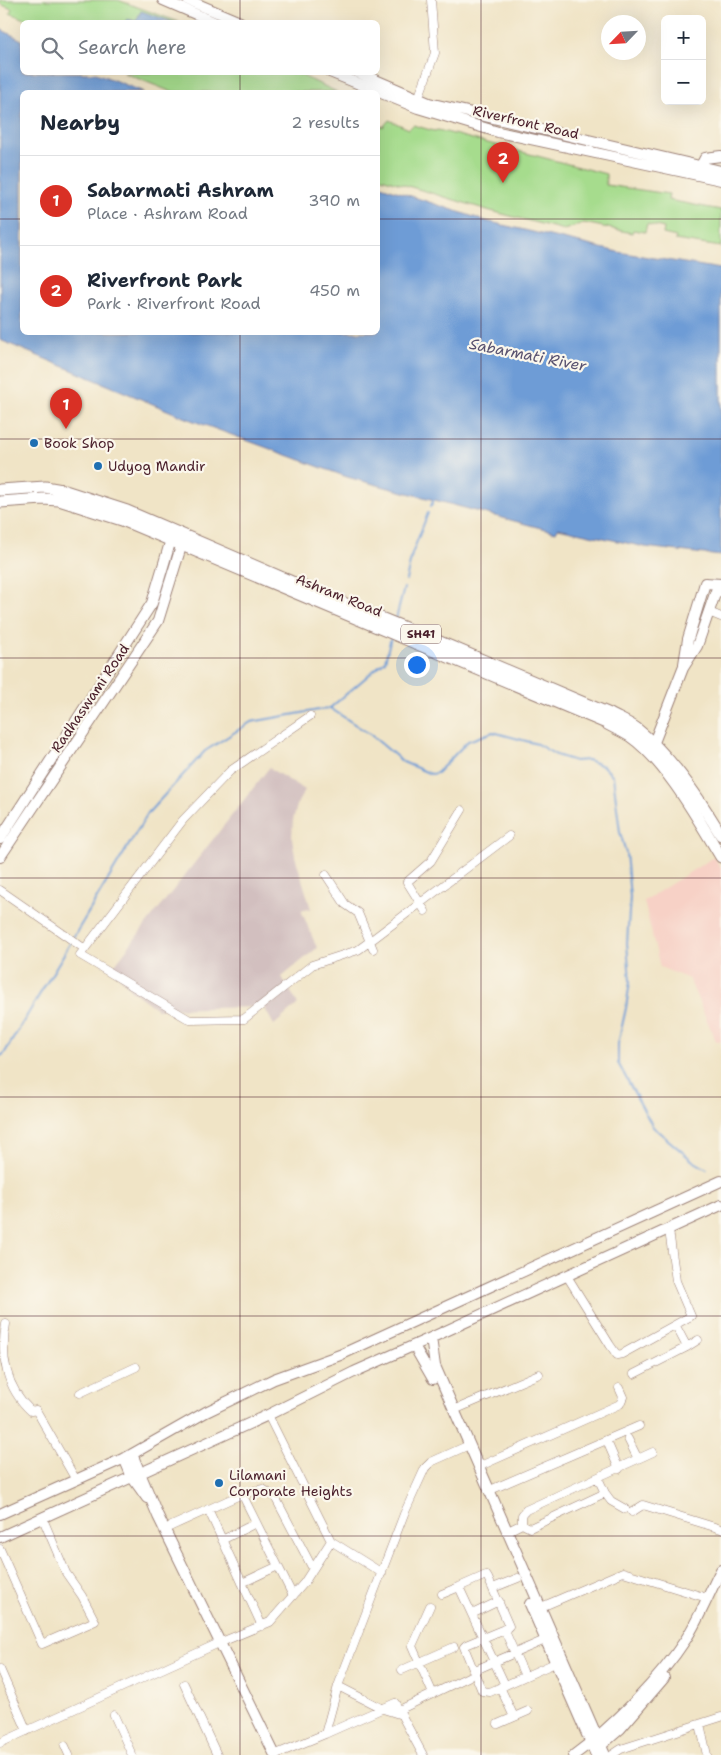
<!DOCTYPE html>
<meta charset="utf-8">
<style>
body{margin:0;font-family:"Shantell Sans",sans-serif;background:#f6f6f7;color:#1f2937}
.controls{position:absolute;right:15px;top:15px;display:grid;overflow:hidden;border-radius:8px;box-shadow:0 5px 20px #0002}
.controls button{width:45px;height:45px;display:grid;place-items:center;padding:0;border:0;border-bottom:1px solid #e0e1e3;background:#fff;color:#1f2937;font:25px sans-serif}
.compass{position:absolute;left:601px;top:15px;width:45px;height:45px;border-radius:50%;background:#fff;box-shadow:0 5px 20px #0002;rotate:245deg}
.you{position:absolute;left:416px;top:664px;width:18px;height:18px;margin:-12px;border:4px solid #fff;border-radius:50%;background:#1a73e8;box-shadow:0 0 0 8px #1a73e833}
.badge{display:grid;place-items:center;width:32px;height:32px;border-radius:50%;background:#d93025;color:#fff;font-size:16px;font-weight:700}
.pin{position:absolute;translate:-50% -41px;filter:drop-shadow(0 1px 2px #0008)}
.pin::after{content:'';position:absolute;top:26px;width:18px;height:15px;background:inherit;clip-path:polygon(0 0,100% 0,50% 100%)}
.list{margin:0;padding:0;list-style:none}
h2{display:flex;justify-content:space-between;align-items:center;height:65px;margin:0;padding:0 20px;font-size:21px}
h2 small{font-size:16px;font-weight:400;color:#747a83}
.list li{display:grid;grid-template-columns:32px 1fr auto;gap:15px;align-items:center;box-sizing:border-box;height:90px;padding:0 20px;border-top:1px solid #e0e1e3}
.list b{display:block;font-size:19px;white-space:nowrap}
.list p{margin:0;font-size:16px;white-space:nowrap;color:#747a83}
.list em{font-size:16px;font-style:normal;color:#747a83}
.icon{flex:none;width:28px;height:28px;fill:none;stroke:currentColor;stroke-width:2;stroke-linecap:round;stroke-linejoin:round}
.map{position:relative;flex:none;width:721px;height:1755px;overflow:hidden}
.search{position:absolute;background:#fff;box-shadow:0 5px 20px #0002;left:20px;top:20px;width:360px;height:55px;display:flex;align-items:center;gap:12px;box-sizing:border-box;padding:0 18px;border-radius:8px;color:#747a83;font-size:19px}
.panel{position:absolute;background:#fff;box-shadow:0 5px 20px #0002;left:20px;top:90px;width:360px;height:245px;border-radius:8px}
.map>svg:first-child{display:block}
.built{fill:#f7d1c6}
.industrial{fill:#d2bfbf}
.green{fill:#a6dc8d;stroke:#787e5c}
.water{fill:#6e9cd6;stroke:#5c5e80}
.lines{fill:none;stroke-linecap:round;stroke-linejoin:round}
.stream{stroke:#6e9cd6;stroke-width:2}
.street-casing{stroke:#9d8278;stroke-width:9}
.secondary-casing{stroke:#9d8278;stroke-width:12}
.primary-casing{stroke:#9d8278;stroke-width:13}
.street{stroke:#fff;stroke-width:8}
.secondary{stroke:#fff;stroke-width:10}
.primary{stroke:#fff;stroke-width:11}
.grid{fill:none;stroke:#4a1f2b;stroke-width:1;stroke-opacity:0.55}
.poi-dot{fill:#1f6fb2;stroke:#fbf7ec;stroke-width:2}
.labels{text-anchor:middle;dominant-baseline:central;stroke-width:4.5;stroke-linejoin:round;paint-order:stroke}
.shield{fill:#fbf7ec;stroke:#7f6065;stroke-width:1}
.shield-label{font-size:12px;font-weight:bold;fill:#4a1f2b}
.street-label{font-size:14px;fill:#4a1f2b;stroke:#fbf7ec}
.poi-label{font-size:14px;fill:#4a1f2b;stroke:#fbf7ec;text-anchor:start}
.water-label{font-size:15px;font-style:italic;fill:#58516f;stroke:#fbf7ec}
</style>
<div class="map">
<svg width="721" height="1755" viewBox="0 0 721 1755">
<rect width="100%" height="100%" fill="#fbf7ec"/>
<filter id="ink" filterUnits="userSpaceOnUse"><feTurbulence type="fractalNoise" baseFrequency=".02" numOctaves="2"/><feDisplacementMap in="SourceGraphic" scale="10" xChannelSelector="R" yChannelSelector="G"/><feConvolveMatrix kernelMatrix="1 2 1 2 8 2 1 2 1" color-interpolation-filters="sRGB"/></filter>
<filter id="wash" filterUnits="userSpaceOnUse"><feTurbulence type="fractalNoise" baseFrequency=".0096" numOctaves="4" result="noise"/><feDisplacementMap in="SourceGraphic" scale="20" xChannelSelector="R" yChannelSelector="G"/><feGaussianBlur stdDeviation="1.12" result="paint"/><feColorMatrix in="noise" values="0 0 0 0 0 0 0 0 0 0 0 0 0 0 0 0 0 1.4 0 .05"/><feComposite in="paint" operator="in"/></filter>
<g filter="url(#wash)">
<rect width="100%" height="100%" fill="#f0e4c6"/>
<path class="built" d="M714,857L721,868V1042L716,1041L689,979L660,967L644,901Z"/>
<path class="industrial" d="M269,768L305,790L298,802L293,820L292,838L295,856L311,909L301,910L317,948L282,977L298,1004L274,1025L264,1007L157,1009L131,990L112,968Z"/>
<path class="green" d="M0,0H118L179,22H31L10,13L12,9L0,4Z
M124,73H296L337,92H172Z
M389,120L409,129L413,125L434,131L438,130L606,174V185L669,194L668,200L721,210V247L675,240L676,237L663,234L664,228L647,224L645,232L633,230L632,233L584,223L564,230L491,211L378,177V125L383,127Z"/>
<path class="water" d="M141,11L173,22H125L127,19L136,21Z
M0,29L22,40V72L96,73L144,92H22V332H378V185L486,221L618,252L721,269V556L645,547L558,528L556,532L347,477L191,420L0,340Z"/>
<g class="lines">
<path class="stream" d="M431,506L434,499
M406,580L412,554L428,513
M396,619L404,588
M330,708L371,735L403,762L431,774L437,773L468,741L493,732L537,744L556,755L575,761L588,760L603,766L613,776L620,832L626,853L630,897L627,943L630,981L626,1008L618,1044V1063L653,1127L693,1161L707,1169
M73,938L148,813L205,751L251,722L330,708L385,661L391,637
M0,1056L4,1054L71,942"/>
</g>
</g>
<g filter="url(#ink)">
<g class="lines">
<defs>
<path id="street" d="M418,99L435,53L431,0
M709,612L721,617
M310,716L230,771L183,820L80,955L190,1020L244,1019L312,965L358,950L369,942L509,836
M326,875L345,904L358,913L373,949
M0,890L85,949
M425,911L407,882L431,861L462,810
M567,1276L610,1345L617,1355L622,1354L691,1316L676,1281L669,1230
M6,1324C0,1356 6,1388 31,1411L36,1410L76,1480
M687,1347L698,1340
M634,1374L687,1347L676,1326
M80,1393L136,1367
M454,1410L539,1374
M268,1415L331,1541
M628,1439L638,1459
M609,1446L619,1469
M478,1467L620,1404L623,1397L619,1388
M598,1478L605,1493L530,1528L522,1524V1515L526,1510L653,1452
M488,1491L639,1426
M605,1493L611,1501L625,1509
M242,1494L293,1596
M208,1509L262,1626
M632,1512L643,1505L721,1529
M165,1529L242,1494L263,1489L275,1497L313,1569
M506,1532L522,1524
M222,1540L256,1523
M0,1549L42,1644L95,1621L82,1596L66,1573L43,1519
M242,1583L278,1566
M493,1588L518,1578
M442,1594L459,1587
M430,1606L412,1646L433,1694
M539,1608L623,1572L707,1598
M472,1614L499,1601
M504,1629L525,1676
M0,1669L27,1731
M402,1670L454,1647
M473,1671L545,1640
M184,1684L217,1755
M505,1685L459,1587L486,1575L488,1578L509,1626L507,1628L466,1645L464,1647L482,1691L490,1692L555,1663
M338,1686L383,1709L402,1715
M500,1687L514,1717
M399,1710L468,1677
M114,1715L132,1755
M498,1724L528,1711
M700,1724L707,1755
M325,1734L395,1703L423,1755
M0,1743L219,1643L270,1622L304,1583L331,1541L382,1573
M65,1746L69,1755
M274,1755L325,1734L338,1686L356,1639L404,1514L425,1468L431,1462L469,1445
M612,1755L621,1749L721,1717"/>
<path id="secondary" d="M163,0L214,22
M188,0L240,22
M330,72L418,108L498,132L721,180
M357,72L429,103L721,171
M698,171L705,158L721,156
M684,664L688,639L705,583L721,584
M653,745L683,668L697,646L716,591H721
M0,839L152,603L173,533
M0,857L158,621L184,537
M431,1338L435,1366L605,1755
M414,1346L433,1379
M132,1454L158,1516L275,1755
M124,1458L132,1477L147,1498
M0,1514L127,1457L206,1412L274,1379L340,1355L721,1181
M0,1537L268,1415L354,1372L424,1341L721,1205
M530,1604L596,1755
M597,1749L620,1729L664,1678
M574,1755C613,1727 660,1679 686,1639C700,1617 709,1593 721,1570"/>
<path id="primary" d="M0,490L45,487L62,490L127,511L292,582L440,642L610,714C619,719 629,723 637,729C671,756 699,798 721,835
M0,502L43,499L59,500L122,520L606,723C614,728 622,731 630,736C666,761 698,819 721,857"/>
</defs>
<use href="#street" class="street-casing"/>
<use href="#secondary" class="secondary-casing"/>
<use href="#primary" class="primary-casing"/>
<use href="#street" class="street"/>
<use href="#secondary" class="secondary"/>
<use href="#primary" class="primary"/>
</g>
</g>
<path class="grid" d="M240,0V22M481,0V1755M240,72V92M0,219H22M378,219H721M240,332V1755M0,439H721M0,658H721M0,878H721M0,1097H721M0,1316H721M0,1536H721"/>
<g class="poi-dot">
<circle cx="34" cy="443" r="5"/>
<circle cx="98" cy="466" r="5"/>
<circle cx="219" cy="1483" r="5"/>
</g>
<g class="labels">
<rect class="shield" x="401" y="624.5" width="40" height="19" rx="4"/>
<g class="shield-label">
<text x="421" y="634">SH41</text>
</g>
<g class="street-label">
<text transform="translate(526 122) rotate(13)">Riverfront Road</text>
<text transform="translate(339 595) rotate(22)">Ashram Road</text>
<text transform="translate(90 698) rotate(-56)">Radhaswami Road</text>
</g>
<g class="poi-label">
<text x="44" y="443">Book Shop</text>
<text x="108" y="466">Udyog Mandir</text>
<text x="229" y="1475">Lilamani<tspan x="229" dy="16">Corporate Heights</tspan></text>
</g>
<g class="water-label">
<text transform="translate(528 355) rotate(11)">Sabarmati River</text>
</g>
</g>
</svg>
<div class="controls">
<button>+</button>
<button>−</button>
</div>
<svg class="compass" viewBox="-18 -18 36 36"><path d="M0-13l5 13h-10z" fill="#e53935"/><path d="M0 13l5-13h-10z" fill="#747a83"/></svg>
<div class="you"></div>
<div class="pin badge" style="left:66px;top:429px">1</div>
<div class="pin badge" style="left:503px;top:183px">2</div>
<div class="search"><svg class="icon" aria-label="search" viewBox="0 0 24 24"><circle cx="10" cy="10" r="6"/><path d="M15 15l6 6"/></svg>Search here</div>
<section class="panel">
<h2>Nearby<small>2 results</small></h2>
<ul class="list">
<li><span class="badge">1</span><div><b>Sabarmati Ashram</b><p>Place · Ashram Road</p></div><em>390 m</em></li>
<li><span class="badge">2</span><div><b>Riverfront Park</b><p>Park · Riverfront Road</p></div><em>450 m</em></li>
</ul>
</section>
</div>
